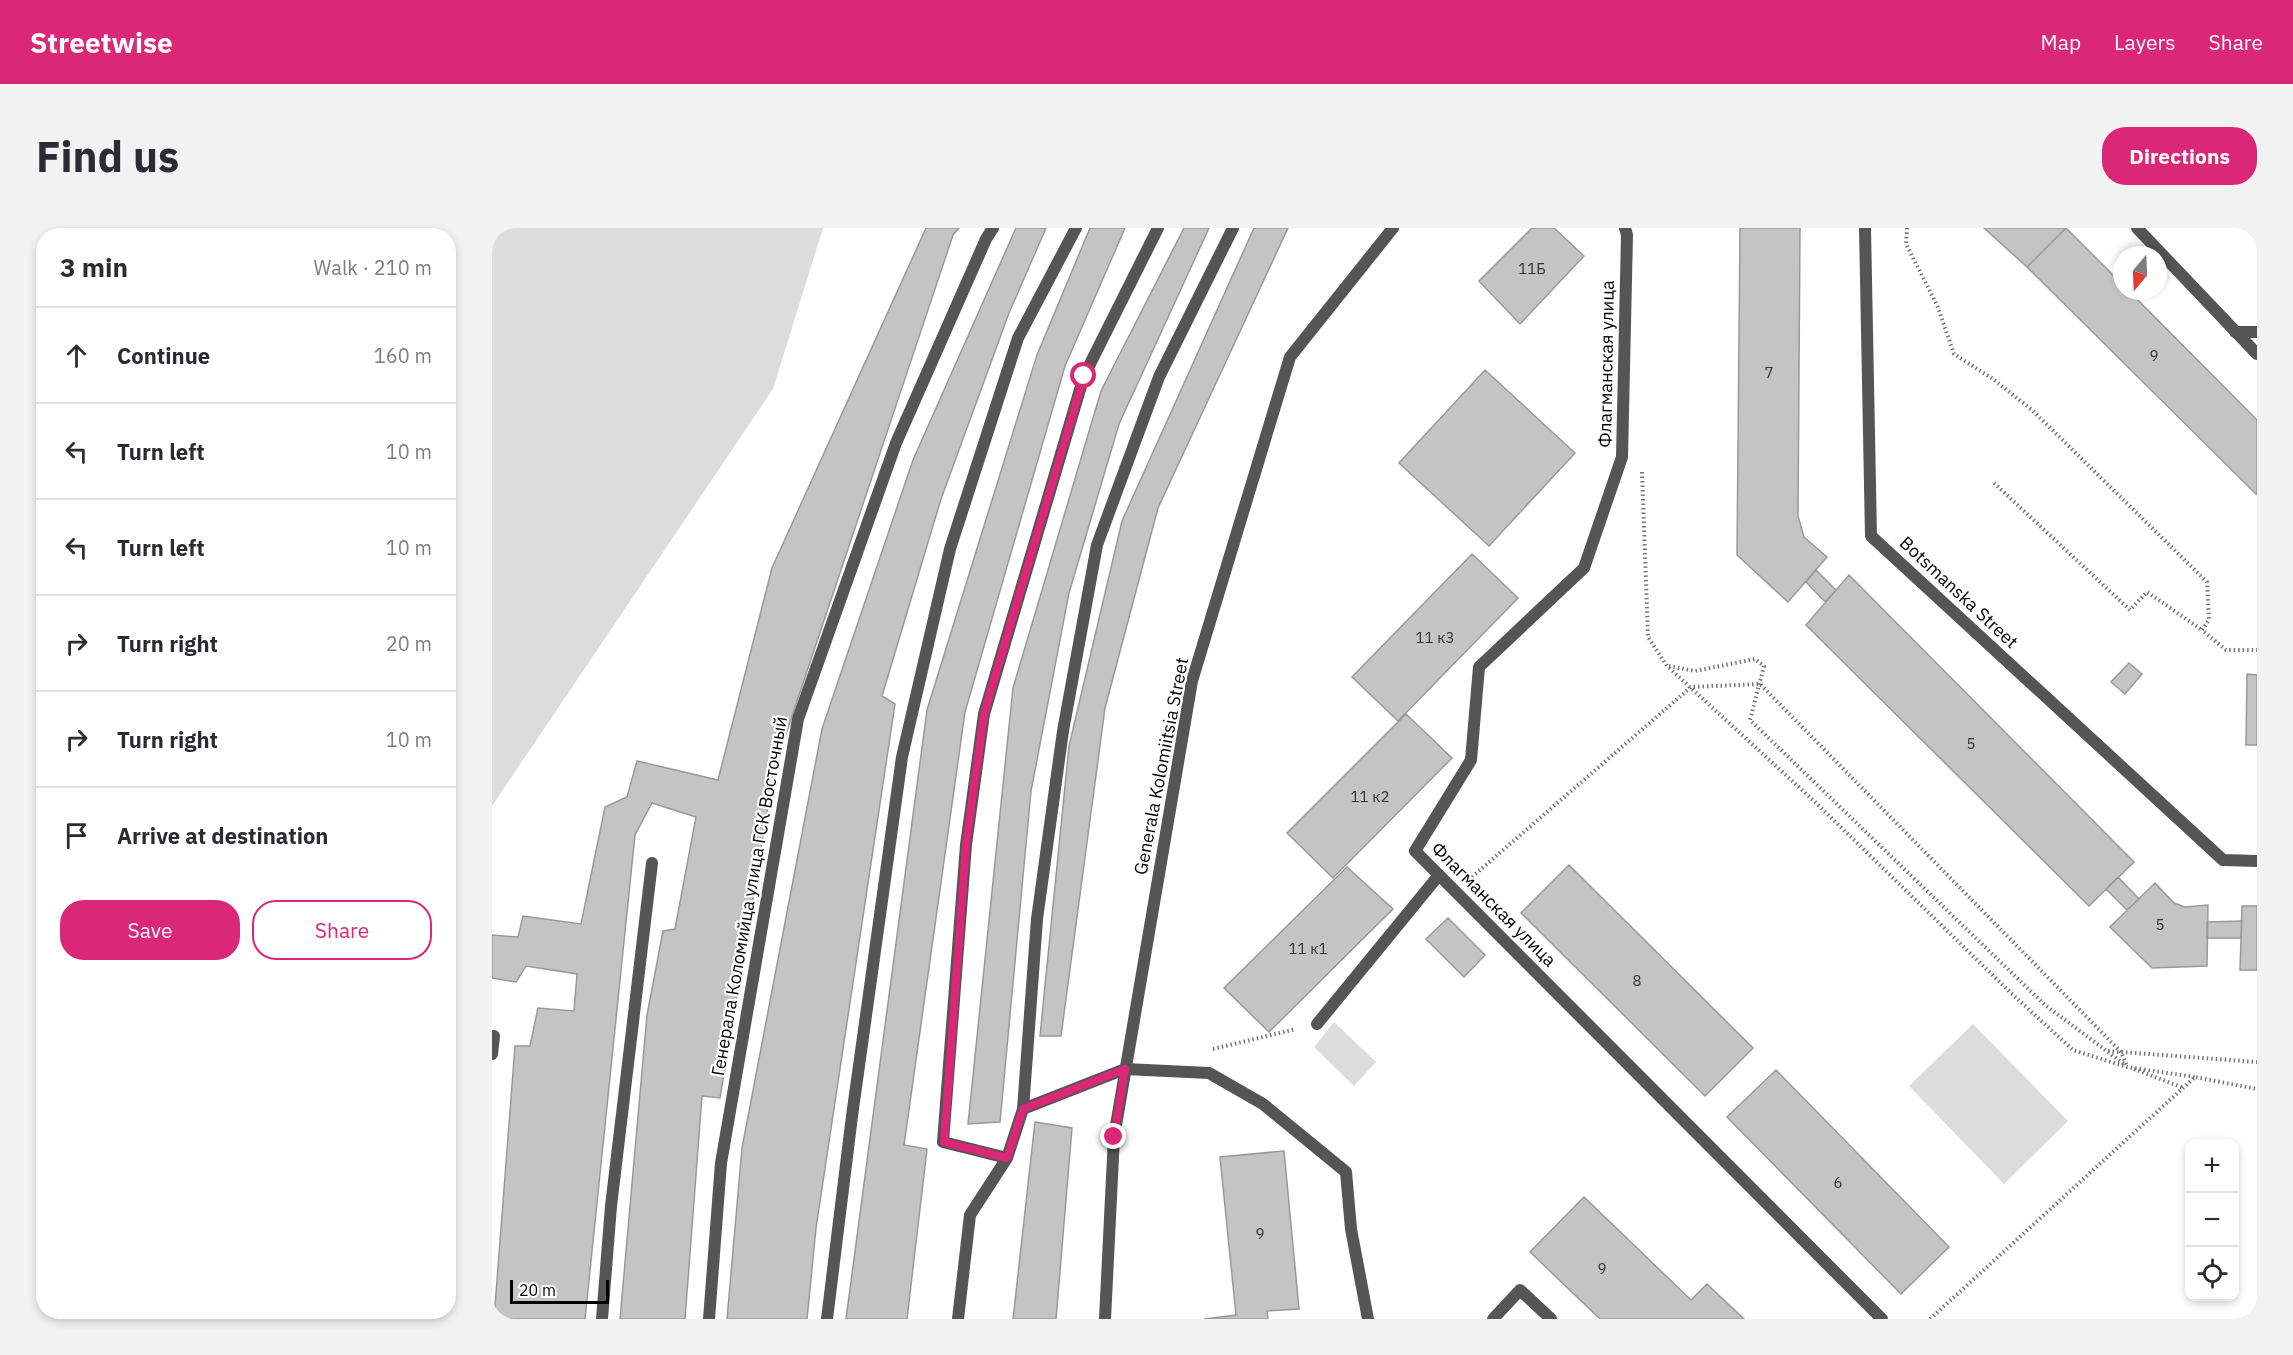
<!DOCTYPE html>
<meta charset="utf-8">
<style>
body{margin:0;font-family:"IBM Plex Sans",sans-serif;background:#f2f2f3;color:#2b2b33}
.controls{position:absolute;right:18px;bottom:18px;display:grid;overflow:hidden;border-radius:12px;box-shadow:0 3px 9px #0003}
.controls button{width:54px;height:54px;display:grid;place-items:center;padding:0;border:0;border-bottom:2px solid #e1e1e2;background:#fff;color:#2b2b33;font:30px sans-serif}
.compass{position:absolute;left:1621px;top:18px;width:54px;height:54px;border-radius:50%;background:#fff;box-shadow:0 3px 9px #0003;rotate:199deg}
.scale{position:absolute;left:18px;bottom:15px;width:99px;box-sizing:border-box;padding-left:6px;border:3px solid #000;border-top:0;font-size:16px;line-height:21px;white-space:nowrap;color:#000;-webkit-text-stroke:4px #fff;paint-order:stroke}
.stop{position:absolute;width:18px;height:18px;margin:-14px;border:4px solid #db2777;border-radius:50%;background:#fff}
.stop.end{background:#db2777;border-color:#fff;box-shadow:0 2px 6px #0008}
.list{margin:0;padding:0;list-style:none}
h2{display:flex;justify-content:space-between;align-items:center;height:78px;margin:0;padding:0 24px;font-size:26px}
h2 small{font-size:20px;font-weight:400;color:#7c7c81}
.list li{display:grid;grid-template-columns:39px 1fr auto;gap:18px;align-items:center;box-sizing:border-box;height:96px;padding:0 24px;border-top:2px solid #e1e1e2}
.list b{display:block;font-size:22px;white-space:nowrap}
.list em{font-size:20px;font-style:normal;color:#7c7c81}
.actions{display:flex;gap:12px;padding:18px 24px}
.actions a{flex:1;padding:14px 0;border:2px solid #db2777;border-radius:24px;text-align:center;font-size:21px;color:#db2777}
.actions .main{background:#db2777;color:#fff}
.icon{flex:none;width:33px;height:33px;fill:none;stroke:currentColor;stroke-width:2;stroke-linecap:round;stroke-linejoin:round}
.map{position:relative;flex:none;width:1765px;height:1091px;overflow:hidden;border-radius:24px}
header{display:flex;align-items:center;gap:36px;box-sizing:border-box;height:84px;padding:0 30px;background:#db2777;color:#fff}
header strong{font-size:28px}
nav{display:flex;gap:33px;margin-inline-start:auto;font-size:21px}
.intro{display:flex;align-items:center;justify-content:space-between;box-sizing:border-box;height:144px;padding:0 36px}
h1{margin:0;font-size:42px}
.button{padding:15px 27px;border-radius:24px;background:#db2777;color:#fff;font-size:21px;font-weight:700}
main{display:flex;gap:36px;padding:0 36px}
aside{flex:1;background:#fff;border-radius:24px;box-shadow:0 3px 9px #0003}
.map>svg:first-child{display:block}
.green{fill:#dcdcdc}
.building{fill:#c4c4c4;stroke:#999;stroke-width:1.5}
.lines{fill:none;stroke-linecap:round;stroke-linejoin:round}
.path{stroke:#777;stroke-width:4;stroke-dasharray:1.5 3;stroke-linecap:butt}
.lane{stroke:#555;stroke-width:12}
.street{stroke:#555;stroke-width:12}
.route{stroke:#db2777;stroke-width:8}
.labels{text-anchor:middle;dominant-baseline:central;stroke-width:4.5;stroke-linejoin:round;paint-order:stroke}
.number-label{font-size:15px;fill:#313131}
.street-label{font-size:18px;fill:#000;stroke:#fff}
</style>
<header>
<strong>Streetwise</strong>
<nav><a>Map</a><a>Layers</a><a>Share</a></nav>
</header>
<div class="intro"><h1>Find us</h1><a class="button">Directions</a></div>
<main>
<aside>
<h2>3 min<small>Walk · 210 m</small></h2>
<ul class="list">
<li><svg class="icon" aria-label="ahead" viewBox="0 0 24 24"><path d="M12 20V5M6 11l6-6 6 6"/></svg><div><b>Continue</b></div><em>160 m</em></li>
<li><svg class="icon" aria-label="left" viewBox="0 0 24 24"><path d="M17 20v-9H6M10 6l-5 5 5 5"/></svg><div><b>Turn left</b></div><em>10 m</em></li>
<li><svg class="icon" aria-label="left" viewBox="0 0 24 24"><path d="M17 20v-9H6M10 6l-5 5 5 5"/></svg><div><b>Turn left</b></div><em>10 m</em></li>
<li><svg class="icon" aria-label="right" viewBox="0 0 24 24"><path d="M7 20v-9h11M14 6l5 5-5 5"/></svg><div><b>Turn right</b></div><em>20 m</em></li>
<li><svg class="icon" aria-label="right" viewBox="0 0 24 24"><path d="M7 20v-9h11M14 6l5 5-5 5"/></svg><div><b>Turn right</b></div><em>10 m</em></li>
<li><svg class="icon" aria-label="arrive" viewBox="0 0 24 24"><path d="M6 21V4h12l-3 4 3 4H6"/></svg><div><b>Arrive at destination</b></div></li>
</ul>
<div class="actions"><a class="main">Save</a><a>Share</a></div>
</aside>
<div class="map">
<svg width="1765" height="1091" viewBox="0 0 1765 1091">
<rect width="100%" height="100%" fill="#fff"/>
<path class="green" d="M0,0H331L281,161L0,578Z
M842,794L884,834L862,858L822,819Z
M1481,796L1576,893L1512,956L1417,858Z"/>
<path class="building" d="M434,0H467L461,7L282,542L228,870L210,868L193,1091H128L155,787L171,703L183,701L204,589L160,575L143,607L93,1091H2L23,818H38L46,780L82,783L85,746L34,738L24,754L0,750V707L26,709L31,688L89,696L113,579L135,569L145,533L226,552L280,340Z
M524,0H554L517,85L449,271L390,468L403,476L324,1000L315,1091H235L250,920L330,501L421,232Z
M598,0H633L573,138L473,484L412,917L435,921L415,1091H354L435,482L545,127Z
M692,0H717L627,196L577,365L539,563L508,894L476,896L521,460L609,163Z
M762,0H796L666,280L613,480L569,808H548L577,518L630,293Z
M1040,0H1062L1092,28L1028,96L987,53Z
M1248,0H1308L1306,288L1312,309L1335,329L1296,374L1245,327Z
M1492,0H1574L1535,39Z
M1574,0L1630,56V63H1637L1765,192V267L1535,39Z
M993,142L1083,225L997,318L907,235Z
M980,326L1026,370L906,493L860,449Z
M1324,342L1344,362L1333,374L1314,354Z
M1357,347L1642,634L1597,678L1314,397Z
M1637,435L1650,446L1633,466L1619,454Z
M1755,446L1765,447V517H1754Z
M914,486L960,530L841,650L795,605Z
M1077,637L1261,820L1213,868L1029,685Z
M855,639L901,681L777,804L732,760Z
M1626,649L1647,671L1635,682L1614,661Z
M1663,655L1682,675L1693,679L1716,677L1715,738L1660,740L1618,699Z
M1750,678H1765V742H1748Z
M956,690L993,727L972,749L934,711Z
M1750,693L1749,710H1715V694Z
M1284,842L1457,1019L1409,1066L1235,889Z
M543,894L580,900L564,1091H521Z
M792,923L807,1081L775,1083L776,1091H712L744,1087L728,929Z
M1092,969L1199,1072L1215,1056L1252,1091H1108L1038,1024Z"/>
<g class="lines">
<path class="path" d="M1415,0L1414,16L1445,77L1462,126L1501,151L1540,182L1715,354L1717,392L1710,402L1734,422H1765
M1150,244L1156,409L1175,438L1322,573L1519,765L1581,822L1635,839L1703,849
M1502,255L1638,382L1655,364L1710,402
M1177,438L1203,443L1263,431L1272,438L1258,492L1553,777L1632,836
M980,649L1199,459L1268,456L1629,824L1635,838
M721,821L804,801
M1616,823L1765,834
M1642,841L1692,860
M1438,1091L1703,849L1765,861"/>
<path class="lane" d="M666,0L592,148L492,486L474,617L451,914L515,930L531,881L633,841L717,845L771,876L854,944L859,1001L876,1091
M1743,104H1765
M825,796L947,647
M0,826L2,808
M531,881L545,691L571,503L605,317L667,149L741,0
M110,1091L119,978L160,635
M217,1091L229,935L306,491L404,215L494,11L501,0
M335,1091L360,888L410,529L458,321L526,110L584,0
M466,1091L478,987L515,930
M1001,1091L1028,1062L1059,1091"/>
<path class="street" d="M1133,0L1135,7L1130,229L1092,340L987,439L979,532L923,623L1390,1091
M1373,0L1379,308L1731,632L1765,633
M1645,0L1765,126
M613,1091L622,909L700,453L798,129L901,0"/>
</g>
<g class="lines">
<path class="route" d="M592,148L492,486L474,617L452,914L515,930L531,881L633,841L622,909"/>
</g>
<g class="labels">
<g class="number-label">
<text x="1040" y="40">11Б</text>
<text x="1662" y="127">9</text>
<text x="1277" y="144">7</text>
<text x="943" y="409">11 к3</text>
<text x="1479" y="515">5</text>
<text x="878" y="568">11 к2</text>
<text x="1668" y="696">5</text>
<text x="816" y="720">11 к1</text>
<text x="1145" y="752">8</text>
<text x="1346" y="954">6</text>
<text x="768" y="1005">9</text>
<text x="1110" y="1040">9</text>
</g>
<g class="street-label">
<text transform="translate(1114 136) rotate(-89)">Флагманская улица</text>
<text transform="translate(1467 364) rotate(43)">Botsmanska Street</text>
<text transform="translate(669 538) rotate(-79)">Generala Kolomiitsia Street</text>
<text transform="translate(257 668) rotate(-80)">Генерала Коломийца улица ГСК Восточный</text>
<text transform="translate(1002 676) rotate(45)">Флагманская улица</text>
</g>
</g>
</svg>
<div class="controls">
<button>+</button>
<button>−</button>
<button><svg class="icon" aria-label="locate" viewBox="0 0 24 24"><circle cx="12" cy="12" r="6"/><path d="M12 2v4M12 18v4M2 12h4M18 12h4"/></svg></button>
</div>
<svg class="compass" viewBox="-18 -18 36 36"><path d="M0-13l5 13h-10z" fill="#e53935"/><path d="M0 13l5-13h-10z" fill="#7c7c81"/></svg>
<div class="scale">20 m</div>
<div class="stop" style="left:592px;top:148px"></div>
<div class="stop end" style="left:622px;top:909px"></div>
</div>
</main>
